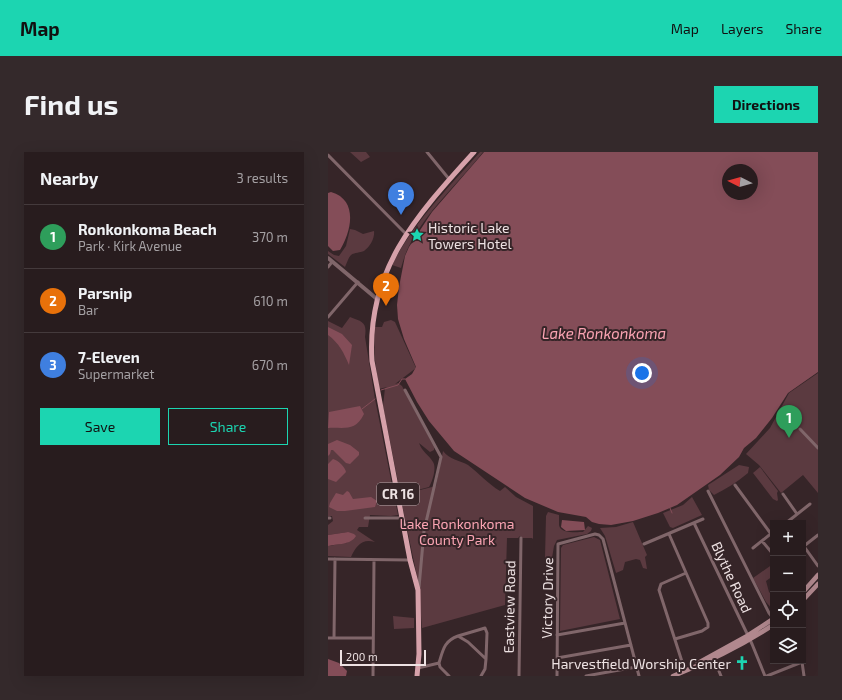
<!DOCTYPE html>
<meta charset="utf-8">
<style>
body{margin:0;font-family:"Exo 2",sans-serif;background:#34292b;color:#f1f3f6}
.controls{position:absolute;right:12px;bottom:12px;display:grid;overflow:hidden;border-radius:0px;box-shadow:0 4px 16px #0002}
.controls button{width:36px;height:36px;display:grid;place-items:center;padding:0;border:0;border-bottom:1px solid #443a3c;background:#281c1e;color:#f1f3f6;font:20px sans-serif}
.compass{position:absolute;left:394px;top:12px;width:36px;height:36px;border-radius:50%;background:#281c1e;box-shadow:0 4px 16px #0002;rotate:276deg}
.scale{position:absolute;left:12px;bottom:10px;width:86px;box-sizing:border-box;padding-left:4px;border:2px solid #eee2e3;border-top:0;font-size:11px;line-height:14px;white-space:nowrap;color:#eee2e3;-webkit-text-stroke:3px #362528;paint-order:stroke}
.you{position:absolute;left:314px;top:221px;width:14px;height:14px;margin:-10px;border:3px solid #fff;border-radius:50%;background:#1a73e8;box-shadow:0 0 0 6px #1a73e833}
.badge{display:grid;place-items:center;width:26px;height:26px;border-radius:50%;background:#1cd5b1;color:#fff;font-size:13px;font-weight:700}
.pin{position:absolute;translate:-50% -33px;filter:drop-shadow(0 1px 2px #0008)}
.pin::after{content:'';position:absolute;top:21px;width:14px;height:12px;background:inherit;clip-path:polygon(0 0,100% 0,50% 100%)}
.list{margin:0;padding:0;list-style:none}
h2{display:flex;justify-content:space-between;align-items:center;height:52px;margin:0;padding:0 16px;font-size:17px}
h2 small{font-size:13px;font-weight:400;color:#a5a1a4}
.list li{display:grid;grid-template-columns:26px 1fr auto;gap:12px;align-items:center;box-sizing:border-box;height:64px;padding:0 16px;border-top:1px solid #443a3c}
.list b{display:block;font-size:15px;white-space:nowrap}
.list p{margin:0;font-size:13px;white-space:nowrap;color:#a5a1a4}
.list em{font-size:13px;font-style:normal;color:#a5a1a4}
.actions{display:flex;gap:8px;padding:12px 16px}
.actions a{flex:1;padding:9px 0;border:1px solid #1cd5b1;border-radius:0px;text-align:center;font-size:14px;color:#1cd5b1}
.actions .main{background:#1cd5b1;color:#111}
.icon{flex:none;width:22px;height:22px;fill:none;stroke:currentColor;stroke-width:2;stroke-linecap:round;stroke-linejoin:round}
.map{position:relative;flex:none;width:490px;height:524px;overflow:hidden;border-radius:0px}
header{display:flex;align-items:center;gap:24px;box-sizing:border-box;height:56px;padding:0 20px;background:#1cd5b1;color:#111}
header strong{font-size:19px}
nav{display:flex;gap:22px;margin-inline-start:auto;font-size:14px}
.intro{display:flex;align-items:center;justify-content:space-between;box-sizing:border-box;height:96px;padding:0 24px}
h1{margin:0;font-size:28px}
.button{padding:10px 18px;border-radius:0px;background:#1cd5b1;color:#111;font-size:14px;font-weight:700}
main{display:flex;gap:24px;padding:0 24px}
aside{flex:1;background:#281c1e;border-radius:0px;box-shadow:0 4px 16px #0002}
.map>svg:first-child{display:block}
.green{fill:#5b3a40}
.water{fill:#844d58;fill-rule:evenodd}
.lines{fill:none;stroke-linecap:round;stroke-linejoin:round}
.stream{stroke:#844d58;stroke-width:1}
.minor{stroke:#80666a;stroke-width:3}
.tertiary{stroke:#80666a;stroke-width:4}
.secondary{stroke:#b1888e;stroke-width:4.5}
.primary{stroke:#d6a1aa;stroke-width:5}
.labels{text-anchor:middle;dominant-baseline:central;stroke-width:4;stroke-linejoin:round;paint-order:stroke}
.shield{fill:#362528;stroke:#b7a9ab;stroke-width:1}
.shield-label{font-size:13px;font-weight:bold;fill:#eee2e3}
.poi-label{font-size:14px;fill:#eee2e3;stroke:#362528;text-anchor:start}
.park-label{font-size:14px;fill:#fba4b3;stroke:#362528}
.street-label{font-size:14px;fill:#eee2e3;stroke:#362528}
.water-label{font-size:15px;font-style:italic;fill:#fba4b3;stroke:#362528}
</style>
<header>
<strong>Map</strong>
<nav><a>Map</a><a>Layers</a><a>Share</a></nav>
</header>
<div class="intro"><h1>Find us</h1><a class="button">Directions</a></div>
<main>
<aside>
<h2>Nearby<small>3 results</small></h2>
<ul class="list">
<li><span class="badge" style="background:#2e9e5b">1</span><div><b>Ronkonkoma Beach</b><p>Park · Kirk Avenue</p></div><em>370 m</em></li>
<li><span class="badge" style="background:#e8710a">2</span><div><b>Parsnip</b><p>Bar</p></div><em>610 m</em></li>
<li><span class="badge" style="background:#3f7fe0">3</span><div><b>7-Eleven</b><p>Supermarket</p></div><em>670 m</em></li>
</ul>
<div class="actions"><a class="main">Save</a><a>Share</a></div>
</aside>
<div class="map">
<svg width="490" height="524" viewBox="0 0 490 524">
<rect width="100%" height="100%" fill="#362528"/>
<path class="green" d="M22,0H38L42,5L33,10Z
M152,0H155C130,32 98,59 80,96C77,102 75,109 73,116L64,113C85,71 121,35 152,0Z
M22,77L27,78L35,82L46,79C47,86 42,95 36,99C32,101 27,100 23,103C20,106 19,111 17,115L0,102V99L6,103L11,104L18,94Z
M22,165C35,170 39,170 37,185L47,247L70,363L63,364L42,363L40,375H31L29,378L47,390C34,386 28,394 23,405L0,404V394L19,391L20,380L0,383V373L5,369L4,364H0V169L14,176Z
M63,168L67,170L88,216L67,232L70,231L74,234L106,295V298L102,300L91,291C94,300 101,303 105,310C109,316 104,330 101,335L74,342L72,340L55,254L57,236L59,235L51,237L47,208L46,175H54L56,170Z
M490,221V341L475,323L453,341L431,313L418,302L442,276L461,241Z
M115,299C122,308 131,308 140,313C151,321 160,332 172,339L177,335L188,345L205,354V387L204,386H194L192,384L190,386H179L177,453L94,476L90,429L72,343L108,334Z
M411,313L421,315L420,321C409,330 398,337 386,343L381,338L380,333Z
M432,315L450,339L449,341L450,348L449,349L445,347L425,321Z
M364,345L374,363L345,376L342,375L335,361L355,353Z
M220,360L231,363C231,367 231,370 231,373C232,382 249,380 255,380L260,374L264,376L263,379L259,382L229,388L226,394L224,406L222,408L217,406L218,364Z
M305,370L319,403L317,405L319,417L315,416L312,408L308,407L297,410L295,418L288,421L277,384L272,376L288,375Z
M266,385L272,388L292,467L232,479L233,396L235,393Z
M445,412V424L438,429L441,440L445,444V458L438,450L425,426Z
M65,464L86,466V476L66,477Z"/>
<path class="water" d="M156,0H490V220L460,241L444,266L428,286L416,296L411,305L392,323L349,353L330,361L305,369L283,373L271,372L264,370L258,365L230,360L197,346L126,299L101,269L89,250L77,227L84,222L88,215L76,187L70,167L69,153L71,135L77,104L81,95L104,60ZM400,18H424V42H400Z
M3,40C31,48 23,80 12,98L5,99L0,94V41Z
M0,175L14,182L24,193L21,213C16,201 11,191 0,183Z
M32,254L36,262C27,280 17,275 0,276L1,260Z
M9,288L22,293L31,300V303L22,312L18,311L5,298H3L2,302L0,304V292Z
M5,307C10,308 17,315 18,320L8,330L0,327V312Z
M19,339L21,340L25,347L43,345L49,349L47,355L17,359H9L1,355L2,351L8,341L15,343Z
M234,368L256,370L257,378L238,379L233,375Z
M20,380L26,382L28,384C23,393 9,392 0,394V383Z
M0,507L11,511L19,519L18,524H0Z"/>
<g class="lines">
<path class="stream" d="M53,238L70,233L74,227H77
M34,257L47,247
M342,356L344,361"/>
<path class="minor" d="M99,0L121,27
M0,3L78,82
M0,115L4,110
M0,165L30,130
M77,238L113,305L96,379L91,435
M472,277L490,296
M407,333L443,382
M380,339L441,461L445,466
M455,342L469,362
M0,366H2
M37,366H74
M366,371L424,492L437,524
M458,371L482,352
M341,382L380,471V475L374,479L347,487
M434,389L445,402
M316,392L375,367
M475,393L490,414
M476,394L490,383
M425,396L445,380
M0,407L82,408
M229,483L297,471
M130,484L157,476L159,481L158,507
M0,486H45
M6,486L7,407
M229,506L303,493
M386,507L393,524
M474,510L476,524
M111,511C115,498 116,489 130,484L140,490L158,507L157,517L153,524
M111,511L112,515L121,524
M90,516L111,511
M357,519L331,438L333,432L358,421
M45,524L46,408
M191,524L193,386
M229,524L230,392L267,382L271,383L275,387L311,524
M258,524L308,515
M439,524L474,510"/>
<path class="tertiary" d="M0,106L49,147"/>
<path class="secondary" d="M475,440L490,423
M475,448L490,432
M370,511L419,484L445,467
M345,524C380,510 413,494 445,473"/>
<path class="primary" d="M89,524L91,502L90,438L82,408L44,209C38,118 89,63 146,0"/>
</g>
<defs>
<symbol id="sight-bare" viewBox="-9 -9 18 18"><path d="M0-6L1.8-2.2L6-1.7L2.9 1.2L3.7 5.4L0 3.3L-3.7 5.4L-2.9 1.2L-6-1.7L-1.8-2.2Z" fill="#1cd5b1" stroke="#362528" stroke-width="2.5" paint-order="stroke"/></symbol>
<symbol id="church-bare" viewBox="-9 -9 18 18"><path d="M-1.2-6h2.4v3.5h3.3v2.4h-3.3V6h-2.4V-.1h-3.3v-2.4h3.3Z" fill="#1cd5b1" stroke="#362528" stroke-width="2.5" paint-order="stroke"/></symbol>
</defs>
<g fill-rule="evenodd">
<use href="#sight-bare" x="79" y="73" width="20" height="20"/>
<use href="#church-bare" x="404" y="501" width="20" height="20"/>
</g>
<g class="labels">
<rect class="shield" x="49" y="331" width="42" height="22" rx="3"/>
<g class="shield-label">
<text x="70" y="342">CR 16</text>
</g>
<g class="poi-label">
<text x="100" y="75">Historic Lake<tspan x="100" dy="16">Towers Hotel</tspan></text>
<text x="403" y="511" text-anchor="end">Harvestfield Worship Center</text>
</g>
<g class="park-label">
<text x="129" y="371">Lake Ronkonkoma<tspan x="129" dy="16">County Park</tspan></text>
</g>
<g class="street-label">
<text transform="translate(404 425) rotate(65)">Blythe Road</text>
<text transform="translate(219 446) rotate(-89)">Victory Drive</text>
<text transform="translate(181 455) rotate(-89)">Eastview Road</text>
</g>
<g class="water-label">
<text x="276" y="181">Lake Ronkonkoma</text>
</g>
</g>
</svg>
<div class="controls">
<button>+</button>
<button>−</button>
<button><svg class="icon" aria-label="locate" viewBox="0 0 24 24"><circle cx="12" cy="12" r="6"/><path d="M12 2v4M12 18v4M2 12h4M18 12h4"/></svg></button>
<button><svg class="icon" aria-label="layers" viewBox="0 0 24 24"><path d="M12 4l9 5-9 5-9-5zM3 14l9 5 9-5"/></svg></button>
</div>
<svg class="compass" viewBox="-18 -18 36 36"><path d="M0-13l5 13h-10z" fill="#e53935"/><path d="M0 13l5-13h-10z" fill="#a5a1a4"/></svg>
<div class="scale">200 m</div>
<div class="you"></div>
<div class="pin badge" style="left:461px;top:286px;background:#2e9e5b">1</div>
<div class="pin badge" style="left:58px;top:154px;background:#e8710a">2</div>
<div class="pin badge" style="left:73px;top:63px;background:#3f7fe0">3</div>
</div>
</main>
